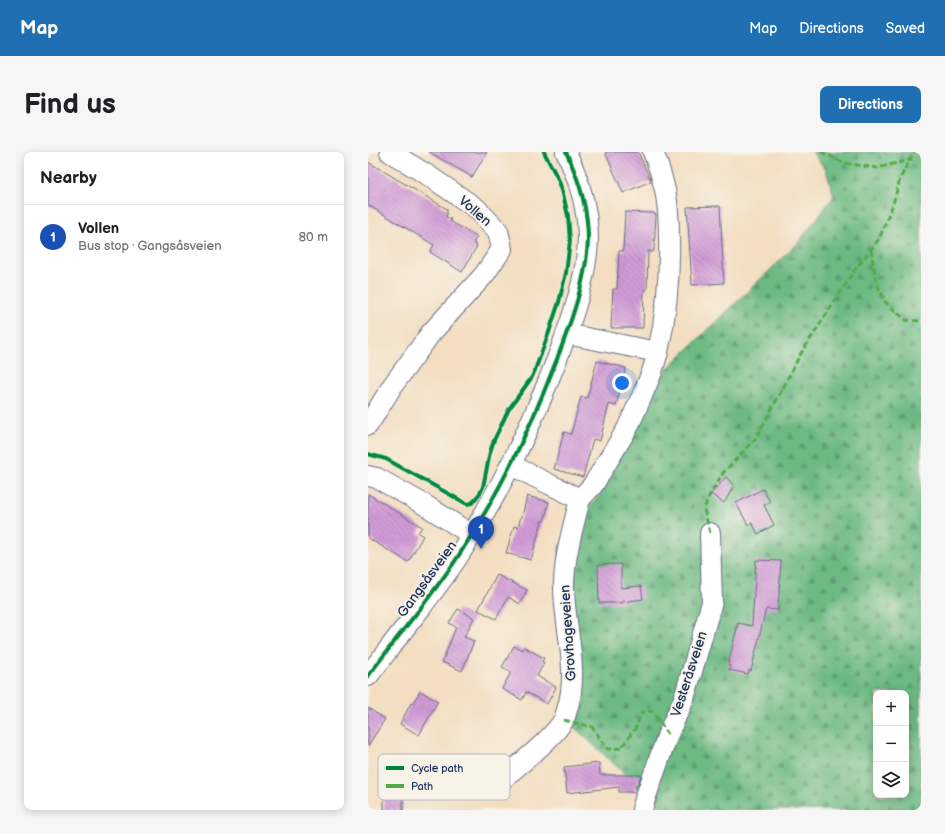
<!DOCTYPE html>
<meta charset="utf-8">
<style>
body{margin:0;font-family:"Balsamiq Sans",sans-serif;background:#f6f6f6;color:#202124}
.controls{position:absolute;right:12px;bottom:12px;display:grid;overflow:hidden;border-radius:8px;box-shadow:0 2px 10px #0003}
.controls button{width:36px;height:36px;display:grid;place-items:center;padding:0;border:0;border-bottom:1px solid #e0e0e0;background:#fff;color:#202124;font:20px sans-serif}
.you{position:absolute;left:254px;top:231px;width:14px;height:14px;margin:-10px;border:3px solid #fff;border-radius:50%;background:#1a73e8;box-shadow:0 0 0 6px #1a73e833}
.badge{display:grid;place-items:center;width:26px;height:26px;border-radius:50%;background:#1f6fb2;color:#fff;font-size:13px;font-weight:700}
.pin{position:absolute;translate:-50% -33px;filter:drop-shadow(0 1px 2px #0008)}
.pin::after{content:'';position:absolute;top:21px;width:14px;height:12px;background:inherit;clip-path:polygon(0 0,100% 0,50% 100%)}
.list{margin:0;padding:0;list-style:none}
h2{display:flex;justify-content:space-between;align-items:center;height:52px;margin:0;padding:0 16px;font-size:17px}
h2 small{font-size:13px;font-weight:400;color:#757577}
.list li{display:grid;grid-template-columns:26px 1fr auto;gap:12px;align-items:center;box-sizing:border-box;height:64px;padding:0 16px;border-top:1px solid #e0e0e0}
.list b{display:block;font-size:15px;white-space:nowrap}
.list p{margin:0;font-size:13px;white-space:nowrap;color:#757577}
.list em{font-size:13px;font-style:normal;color:#757577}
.icon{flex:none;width:22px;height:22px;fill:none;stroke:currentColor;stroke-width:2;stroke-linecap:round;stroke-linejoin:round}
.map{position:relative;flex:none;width:553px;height:658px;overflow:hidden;border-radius:8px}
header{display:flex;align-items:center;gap:24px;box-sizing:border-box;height:56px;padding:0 20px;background:#1f6fb2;color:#fff}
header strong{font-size:19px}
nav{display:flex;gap:22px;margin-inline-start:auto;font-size:14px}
.intro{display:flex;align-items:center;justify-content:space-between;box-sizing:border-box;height:96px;padding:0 24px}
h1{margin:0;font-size:28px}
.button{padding:10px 18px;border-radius:8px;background:#1f6fb2;color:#fff;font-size:14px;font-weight:700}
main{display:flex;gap:24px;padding:0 24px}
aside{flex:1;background:#fff;border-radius:8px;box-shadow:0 2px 10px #0003}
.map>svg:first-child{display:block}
.forest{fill:url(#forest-firs);stroke:#447470;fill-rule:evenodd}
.building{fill:url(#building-back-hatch)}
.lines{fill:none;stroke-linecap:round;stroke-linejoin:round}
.minor-casing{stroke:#676c81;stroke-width:22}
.minor{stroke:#fff;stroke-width:20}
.quiet{stroke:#52ab49;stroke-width:3;stroke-dasharray:6 3;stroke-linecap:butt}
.cycleway-casing{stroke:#f7f3e8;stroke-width:6}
.cycleway{stroke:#00873e;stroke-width:4}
.labels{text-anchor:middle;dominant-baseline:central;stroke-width:3.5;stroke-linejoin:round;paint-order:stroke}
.street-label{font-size:14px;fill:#1b2f5e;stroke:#f7f3e8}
.key{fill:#f7f3e8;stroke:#b5b8bf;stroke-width:1}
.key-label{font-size:11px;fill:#1b2f5e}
</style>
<header>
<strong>Map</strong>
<nav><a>Map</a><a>Directions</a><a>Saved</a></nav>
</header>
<div class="intro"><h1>Find us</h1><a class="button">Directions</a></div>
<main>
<aside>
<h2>Nearby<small></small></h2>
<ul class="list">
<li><span class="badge" style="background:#1a4fb4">1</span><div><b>Vollen</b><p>Bus stop · Gangsåsveien</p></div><em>80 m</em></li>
</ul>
</aside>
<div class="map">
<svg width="553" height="658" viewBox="0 0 553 658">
<defs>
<pattern id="forest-firs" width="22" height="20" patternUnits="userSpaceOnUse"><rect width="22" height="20" fill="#6cb982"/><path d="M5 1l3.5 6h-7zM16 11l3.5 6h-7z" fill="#58976e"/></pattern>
<pattern id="building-back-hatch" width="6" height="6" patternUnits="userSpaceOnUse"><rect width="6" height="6" fill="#d19bd7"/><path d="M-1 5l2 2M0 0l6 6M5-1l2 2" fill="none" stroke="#a97fb2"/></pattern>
</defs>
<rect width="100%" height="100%" fill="#f7f3e8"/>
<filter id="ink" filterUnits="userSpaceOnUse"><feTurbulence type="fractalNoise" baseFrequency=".025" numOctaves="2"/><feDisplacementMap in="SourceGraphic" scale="8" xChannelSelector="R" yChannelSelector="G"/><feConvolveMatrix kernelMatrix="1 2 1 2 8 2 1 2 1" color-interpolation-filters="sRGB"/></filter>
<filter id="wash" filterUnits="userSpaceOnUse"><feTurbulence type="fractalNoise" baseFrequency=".012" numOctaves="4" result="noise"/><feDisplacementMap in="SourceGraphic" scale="16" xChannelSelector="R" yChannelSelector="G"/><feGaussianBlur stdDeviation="0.9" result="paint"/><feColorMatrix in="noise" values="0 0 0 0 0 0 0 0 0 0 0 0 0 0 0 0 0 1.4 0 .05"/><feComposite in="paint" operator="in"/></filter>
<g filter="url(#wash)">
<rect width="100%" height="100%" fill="#f3dec1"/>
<path class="forest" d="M444,0H553V658H296L205,574L191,395L241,330L232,324L297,219L430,91L466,44L458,18ZM508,541H538V643H508Z"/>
<g id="blocks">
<path class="building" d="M61,0H119L104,25Z
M237,0H270L283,29L255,41Z
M0,10L79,57V62L78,65L83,67L82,69L109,85L105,91L109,94L94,120L62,100L66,93L0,53Z
M349,54H352L356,131L324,133L319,55Z
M257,60L286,61V62H288L286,99H285V100L280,99L279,137L276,138L275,176H243L245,137H249L251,99H255Z
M229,209L258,216L248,254L241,252L232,289L225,287L215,325L186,317L196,280L203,282L213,245L219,246Z
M358,325L366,334L356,351L343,342Z
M395,337L402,350L396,353L406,373L390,382L384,371L380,373L368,351Z
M0,342L54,375L50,381L55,384L40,410L0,386Z
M159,344L181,350L176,369H174L163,408L138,401L146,374L150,375L153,365H154Z
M388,408L413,409L410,458L398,457L383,519L381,518L380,522L361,518L362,514L360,513L370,471L384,474Z
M253,412V436L273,434L275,447L254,450V451H231L230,413Z
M129,423L159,438L152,452L140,445L128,467L110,458Z
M90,457L106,466L96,485L106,489L94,519L74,510L88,475L81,471Z
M146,494L155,498L156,495L176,506L174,510L176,511L169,524L188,535L179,552L158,540L154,548L134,537L143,520L134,515Z
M52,539L70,549L51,583L32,572L43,551L44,552Z
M0,556L17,567L0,594Z
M231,611L232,623H273L270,632L268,633L267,640H251V635L199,641L196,615Z
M16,634H35V658H16Z"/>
</g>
</g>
<g filter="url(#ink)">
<use href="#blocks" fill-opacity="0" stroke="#676c81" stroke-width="1"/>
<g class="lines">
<defs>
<path id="minor" d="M198,182L290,200C299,160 302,125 301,84C301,69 300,53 297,38C294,25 290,12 285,0
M0,273L25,233L63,181L116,123L134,97L130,79L108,56L61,24L22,0
M143,313L183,333L212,347L225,333L259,277L274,244L284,220L290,200
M0,324L9,326L57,353L104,383
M0,524C17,502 34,479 52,457C65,439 79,422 91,403C131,342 163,275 189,207C203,170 219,126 220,87C220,57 211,27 198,0
M127,634C139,623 151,613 164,602C175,592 187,582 195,569C197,566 198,561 199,558C212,517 196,475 196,434C196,405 205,376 212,347
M274,658L277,647L300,582L316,547L344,450L342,381"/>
</defs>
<use href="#minor" class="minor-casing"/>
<use href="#minor" class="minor"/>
<path class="quiet" d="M453,0L476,11L509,16L542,8
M503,97L508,130L518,151L538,168L553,169
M342,381L336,357L340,346L355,321L389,285L432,203L488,116L511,87L525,52L532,27L546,0
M196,568L224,575L240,597L253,596L267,577L274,560L284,559L300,582"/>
<defs>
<path id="cycleway" d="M0,302L18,307L99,352L104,351L112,341L115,335L122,300L126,288L141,257L164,225L167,218L180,183L191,150L198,121L202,89L200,64L195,42L191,29L176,0
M0,524C17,502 34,479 52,457C65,439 79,422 91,403C131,342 163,275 189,207C203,170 219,126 220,87C220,57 211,27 198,0"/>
</defs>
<use href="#cycleway" class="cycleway-casing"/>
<use href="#cycleway" class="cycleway"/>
</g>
</g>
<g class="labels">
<g class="street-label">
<text transform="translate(107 59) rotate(41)">Vollen</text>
<text transform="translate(59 427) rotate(-54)">Gangsåsveien</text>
<text transform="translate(200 481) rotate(-94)">Grovhageveien</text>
<text transform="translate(321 522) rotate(-72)">Vesteråsveien</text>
</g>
</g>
<rect x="10" y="602" width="132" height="46" rx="6" class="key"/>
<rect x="18" y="614" width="18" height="4" fill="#00873e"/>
<rect x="18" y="632" width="18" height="4" fill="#52ab49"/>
<g class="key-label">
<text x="43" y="620">Cycle path</text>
<text x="43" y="638">Path</text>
</g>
</svg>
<div class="controls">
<button>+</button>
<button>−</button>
<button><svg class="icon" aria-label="layers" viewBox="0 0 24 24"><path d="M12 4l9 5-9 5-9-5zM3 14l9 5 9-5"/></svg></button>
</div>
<div class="you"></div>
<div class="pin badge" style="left:113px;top:397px;background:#1a4fb4">1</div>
</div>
</main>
